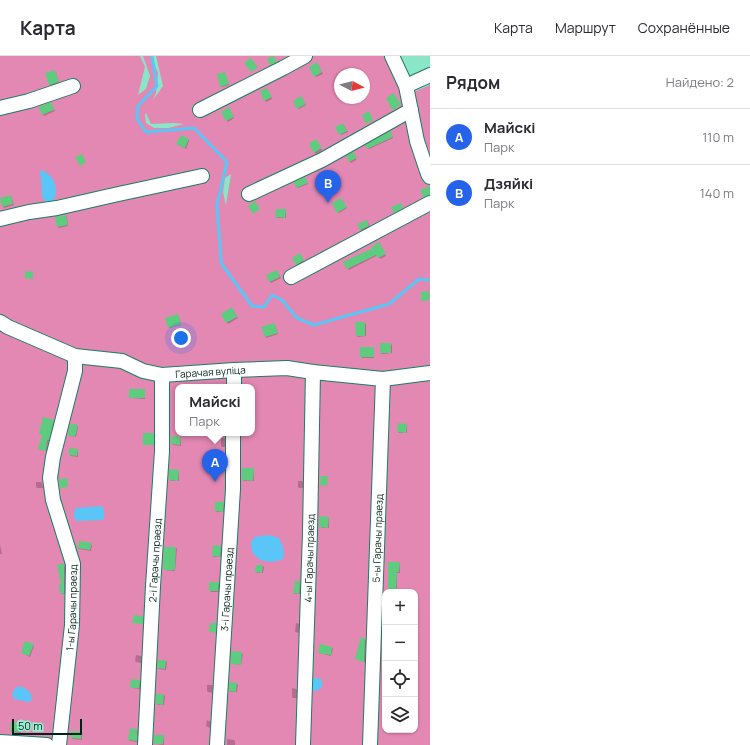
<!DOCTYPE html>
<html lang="ru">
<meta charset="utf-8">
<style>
body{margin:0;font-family:Manrope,sans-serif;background:#f7f7f7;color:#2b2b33}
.controls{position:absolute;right:12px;bottom:12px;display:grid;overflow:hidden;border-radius:8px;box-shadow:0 1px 3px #0004}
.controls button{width:36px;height:36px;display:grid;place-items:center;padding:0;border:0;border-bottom:1px solid #e1e1e2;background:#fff;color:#2b2b33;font:20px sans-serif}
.compass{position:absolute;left:334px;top:12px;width:36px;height:36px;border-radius:50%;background:#fff;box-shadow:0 1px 3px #0004;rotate:97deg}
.scale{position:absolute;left:12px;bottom:10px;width:70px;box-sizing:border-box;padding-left:4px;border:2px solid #00241a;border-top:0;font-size:11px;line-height:14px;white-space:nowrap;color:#00241a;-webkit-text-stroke:3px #98f2d4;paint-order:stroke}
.you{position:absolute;left:181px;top:282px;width:14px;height:14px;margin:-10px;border:3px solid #fff;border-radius:50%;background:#1a73e8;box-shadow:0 0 0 6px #1a73e833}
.badge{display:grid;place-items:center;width:26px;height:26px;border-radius:50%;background:#2563eb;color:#fff;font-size:13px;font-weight:700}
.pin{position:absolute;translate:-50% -33px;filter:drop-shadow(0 1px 2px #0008)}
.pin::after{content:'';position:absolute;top:21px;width:14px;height:12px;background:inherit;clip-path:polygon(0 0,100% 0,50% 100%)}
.popup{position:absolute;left:175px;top:328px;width:80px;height:52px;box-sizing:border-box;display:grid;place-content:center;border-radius:8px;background:#fff;filter:drop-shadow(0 1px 3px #0005);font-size:13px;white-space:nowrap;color:#7c7c81}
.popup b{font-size:15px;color:#2b2b33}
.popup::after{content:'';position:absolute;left:50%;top:100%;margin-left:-8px;border:8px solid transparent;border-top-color:#fff}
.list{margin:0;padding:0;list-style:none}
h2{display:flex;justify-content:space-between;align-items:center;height:52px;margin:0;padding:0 16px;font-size:17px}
h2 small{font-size:13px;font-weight:400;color:#7c7c81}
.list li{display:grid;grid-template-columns:26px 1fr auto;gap:12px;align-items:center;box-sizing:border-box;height:56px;padding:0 16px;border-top:1px solid #e1e1e2}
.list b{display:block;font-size:15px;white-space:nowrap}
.list p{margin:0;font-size:13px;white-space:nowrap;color:#7c7c81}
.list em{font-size:13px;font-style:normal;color:#7c7c81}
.icon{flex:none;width:22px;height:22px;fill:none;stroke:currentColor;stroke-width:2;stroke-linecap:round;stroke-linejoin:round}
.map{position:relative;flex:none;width:430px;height:689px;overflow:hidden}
header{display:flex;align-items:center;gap:24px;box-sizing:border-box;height:56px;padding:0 20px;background:#fff;border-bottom:1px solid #e1e1e2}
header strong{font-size:19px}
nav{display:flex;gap:22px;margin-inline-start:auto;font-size:14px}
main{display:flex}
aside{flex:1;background:#fff}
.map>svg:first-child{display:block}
.green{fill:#e388b3;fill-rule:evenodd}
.water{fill:#59c6f7}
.shadow{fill:#0003}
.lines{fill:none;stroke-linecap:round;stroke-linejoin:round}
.stream{stroke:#59c6f7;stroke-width:3}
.building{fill:#5ecc7e}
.minor-casing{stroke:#1a7e64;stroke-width:16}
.minor{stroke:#fff;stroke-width:14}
.labels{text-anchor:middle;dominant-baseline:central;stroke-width:3.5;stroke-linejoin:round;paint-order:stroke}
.street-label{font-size:10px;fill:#00241a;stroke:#98f2d4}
</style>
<header>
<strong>Карта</strong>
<nav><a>Карта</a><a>Маршрут</a><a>Сохранённые</a></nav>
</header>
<main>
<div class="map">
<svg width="430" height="689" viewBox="0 0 430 689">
<rect width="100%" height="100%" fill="#8be5c7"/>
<path class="green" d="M0,0H140L145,11L138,39L146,33L150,20L143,0H151L158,17L156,37L153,44L163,30L156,0H388L414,36L430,29V689H0ZM340,18H364V42H340ZM146,57L151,68L173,67L184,68L168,72H154L146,67L145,59ZM231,118L226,149L223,136L225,122ZM178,331H252V377H178ZM385,536H415V674H385Z"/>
<path class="water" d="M41,114C46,116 51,119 53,124C58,132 58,147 46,146L42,141L41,122L40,117Z
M102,450C105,455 105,459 103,464L76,465C73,461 73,457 76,452Z
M269,479L279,482L283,491L284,501L281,504L271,506L260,504L252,496L251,487L254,481Z
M313,622H318L322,624V631L319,634L314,635L311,631Z
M20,630C27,633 32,636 32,644L29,646L14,643L12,639L15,632Z"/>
<path class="shadow" d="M318,8L323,18L316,21L315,20Z
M56,16L59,27L51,30L50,29Z
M225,17L229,29L222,31L221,30Z
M267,34L272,43L266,46L261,36Z
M302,42L306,49L299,53L298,52Z
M51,48L55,55L44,60L43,59Z
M230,54L234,62L228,66L222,56Z
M343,68L348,76L341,79L337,71Z
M391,77L393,82L369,93L368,92Z
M188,84L189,85L186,93L179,89Z
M317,85L322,94L316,98L310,88Z
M347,101L356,102V104L351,107Z
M305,122L308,128L298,132L297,131Z
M11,140L14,149L4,152L3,151Z
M342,144L347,152L339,157L338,156Z
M285,154L286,155V162H278L276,161Z
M66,160L67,161L68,170L59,172L58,171Z
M368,166L370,171L362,175L359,169Z
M379,187L386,200L380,203L378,199L349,214L348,213Z
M301,200L304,206L297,209L296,208Z
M277,215L281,222L271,227L267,220Z
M233,254L238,262L228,268L222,258Z
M179,261L181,269L170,272L169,271Z
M364,267L366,268V280L358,281L357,280Z
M275,269L278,278L266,282L262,272Z
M391,288L392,289V297L382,298L381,297Z
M373,292L374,293V302H362L361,300Z
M144,334L145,335V343L131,342L130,341Z
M53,365L54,366L49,385H48L47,395L41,394L39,393Z
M406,369L407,370V377H399L398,376Z
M77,370L78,371L76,381L70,380L69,379Z
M221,381L224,382L225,383V391H222L221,390Z
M180,382L181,383V390L173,389L172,388Z
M77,394L78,395V401L71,400L70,399Z
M253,413L254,414V425H244L243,424Z
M178,414L179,416V425H171L170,424Z
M298,425H302L303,426V432H299L298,431Z
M36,426H41L42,427L43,432H37L36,431Z
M223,447L224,448V456H217L216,455Z
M328,462L329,463V472H322L321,471Z
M91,488L92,489L91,495L79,493L78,492Z
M0,489L2,498H0Z
M221,490L222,492L221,501H214L213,500Z
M176,492L177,493L175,515L165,514L164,513Z
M399,507L400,508V517H397V536H388Z
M64,508L65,511V538H62L61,537L63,529Z
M263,510L264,511L263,517H258L256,516Z
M299,526L300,528V538H295L294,537Z
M218,527L219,528V536H211L210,535Z
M296,567L299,568V577L295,576Z
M365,583L366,584L365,606L356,603Z
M33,589L34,590L30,601L22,597Z
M321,589L332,592L333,593L331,600L320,597L319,596Z
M242,597L243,598L241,609L233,608L232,607Z
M136,599L141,600L142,601L141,607L136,606L135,605Z
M159,605H166L167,606L166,614L159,613L158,612Z
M139,625L140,626V633L132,632L131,631Z
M237,628L238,629L237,636H231L230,635Z
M207,629H212L213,630L212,637L208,636L207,635Z
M292,632L296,633L297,634V642H293L292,641Z
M164,639L165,640L164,649H158L157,648Z
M382,646H385V654L382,652Z
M207,664L211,666L210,672L206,670Z
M20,668L21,669V677L12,676L11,675Z
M137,674L138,675L137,686L130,685L129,684Z
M72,676L81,677L82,678V684L73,683L72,682Z
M163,680L164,681V689L156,688L155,687Z
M227,683L234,684L235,685V689H227Z"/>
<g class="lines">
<path class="stream" d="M152,0L157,30L138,50L137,63L146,76L194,72L227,106L217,148L221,207L252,250L264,251L272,239L282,244L297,262L314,269L389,248L419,223L430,224"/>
</g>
<path class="building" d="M272,0H273L277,6L270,9L267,3Z
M251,2L258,11L251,16L244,7Z
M317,6L322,16L314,21L309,11Z
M55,14L59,26L49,29L45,17Z
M225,16L229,28L220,31L217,18Z
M267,32L272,41L264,45L260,35Z
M394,37L401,49L392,54L386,42Z
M301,40L306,48L297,53L293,45Z
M51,46L54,54L42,59L39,51Z
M229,51L234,61L226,65L221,56Z
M369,55L373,64L366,68L362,59Z
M343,67L347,75L339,79L335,71Z
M391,75L393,81L367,93L365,89Z
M181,79L189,83L185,92L176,88Z
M316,83L322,92L314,97L309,88Z
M353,96L357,102L349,106L346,100Z
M82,98L86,106L80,110L75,101Z
M305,121L308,127L296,132L294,126Z
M430,130V139L423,141L420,134Z
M11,139L13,148L2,151L0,142Z
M341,142L347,151L337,157L332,147Z
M255,145L260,153L253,158L248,150Z
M401,147L403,152L394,157L391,151Z
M276,153H286L285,162L275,161Z
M66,159L68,169L57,171L55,161Z
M367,164L369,170L360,174L357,168Z
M379,186L386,198L378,202L376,199L347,213L343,206L373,192L372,190Z
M300,197L304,204L296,209L292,202Z
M277,214L280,221L269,226L266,219Z
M25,215L33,216V223L25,222Z
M429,235L430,244L421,245V236Z
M232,251L237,261L226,267L221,258Z
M178,258L181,268L168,272L165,262Z
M355,266H365V280H356Z
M274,267L278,277L265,281L261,271Z
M380,287H391V297H380Z
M360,291H374V301H360Z
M129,333H145V342H129Z
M43,361L54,364L49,384H47L46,395L38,393L42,379L39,378Z
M398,367L407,368L406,377L397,376Z
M70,368L78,369L75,381L68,379Z
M143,377H154V389H143Z
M171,380L181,381L180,389L171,388Z
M69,392L78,393L77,400L69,399Z
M242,412H254L253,425L242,424Z
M169,413L179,414L178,425L169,424Z
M321,420H328L327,430L320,429Z
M67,422L68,431L60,432L59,423Z
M215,446H224L223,456L215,455Z
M320,460L329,461L328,472L319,471Z
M79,485L92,487L90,494L77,492Z
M213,489L221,490L220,501L212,500Z
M164,491H176L175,514H163Z
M388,506H400L399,516H397L396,536H388Z
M64,507V540L63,537L60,538L59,528H61L57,509Z
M256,509H263L262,517L255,516Z
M295,525H300L299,538L293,537Z
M209,526H219L218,535H209Z
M134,559L143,560V568L132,567Z
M210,567H216V577L209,576Z
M361,581L365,582L364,606L355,603Z
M25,585L34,588L29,600L21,597Z
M320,588L332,591L331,599L318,597Z
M231,595L242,596L241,609L231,608Z
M158,604H166L165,613L157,612Z
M131,623L140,624L139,632H130Z
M229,626L237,627L236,636L229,635Z
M156,638H164L163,649L156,648Z
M11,666L21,667L20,676L10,675Z
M130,672L137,673V685L128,684Z
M71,675L82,676L81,683L71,682Z
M154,679H164L163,688H154Z"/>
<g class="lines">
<defs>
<g id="minor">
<path d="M392,0L406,30L417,85L428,118L430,121"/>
<path d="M406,30L430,19"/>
<path d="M0,52L29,45L73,30"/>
<path d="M200,54L283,12L305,0"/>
<path d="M249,138L322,104L411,54"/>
<path d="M0,163L29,156L57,152L114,139L202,120"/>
<path d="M291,221L430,147"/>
<path id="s1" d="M0,266L8,271L75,300L122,305L143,315L162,319L234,314L287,312L313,316L383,323L430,317"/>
<path d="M234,331V314"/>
<path d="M0,686L47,689"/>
<path id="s2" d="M59,689L72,569L73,508L53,444L50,422L53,401L75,315V300"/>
<path id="s3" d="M145,689L153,530L162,395V319"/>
<path id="s4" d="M217,689L233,433V377"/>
<path id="s5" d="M303,689L310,476L313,316"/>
<path id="s6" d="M370,689L383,323"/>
</g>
</defs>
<use href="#minor" class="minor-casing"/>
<use href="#minor" class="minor"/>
</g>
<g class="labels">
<g class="street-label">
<text stroke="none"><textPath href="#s1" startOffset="221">Гарачая вуліца</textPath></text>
<text stroke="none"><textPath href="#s6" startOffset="207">5-ы Гарачы праезд</textPath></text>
<text stroke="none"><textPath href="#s5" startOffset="187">4-ы Гарачы праезд</textPath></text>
<text stroke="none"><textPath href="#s3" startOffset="185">2-і Гарачы праезд</textPath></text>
<text stroke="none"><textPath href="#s4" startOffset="156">3-і Гарачы праезд</textPath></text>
<text stroke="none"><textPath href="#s2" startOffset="138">1-ы Гарачы праезд</textPath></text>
</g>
</g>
</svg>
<div class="controls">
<button>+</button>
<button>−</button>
<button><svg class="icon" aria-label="locate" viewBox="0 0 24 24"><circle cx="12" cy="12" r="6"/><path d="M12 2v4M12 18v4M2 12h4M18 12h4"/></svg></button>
<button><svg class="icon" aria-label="layers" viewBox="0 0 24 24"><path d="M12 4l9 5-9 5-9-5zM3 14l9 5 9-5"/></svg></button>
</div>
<svg class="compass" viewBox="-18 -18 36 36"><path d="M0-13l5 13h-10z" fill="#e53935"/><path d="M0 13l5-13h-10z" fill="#7c7c81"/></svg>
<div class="scale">50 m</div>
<div class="you"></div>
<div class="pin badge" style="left:215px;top:426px">A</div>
<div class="popup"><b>Майскі</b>Парк</div>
<div class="pin badge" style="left:328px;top:147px">B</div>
</div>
<aside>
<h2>Рядом<small>Найдено: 2</small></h2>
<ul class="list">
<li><span class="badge">A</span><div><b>Майскі</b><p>Парк</p></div><em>110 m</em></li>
<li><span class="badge">B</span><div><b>Дзяйкі</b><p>Парк</p></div><em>140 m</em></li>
</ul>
</aside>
</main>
